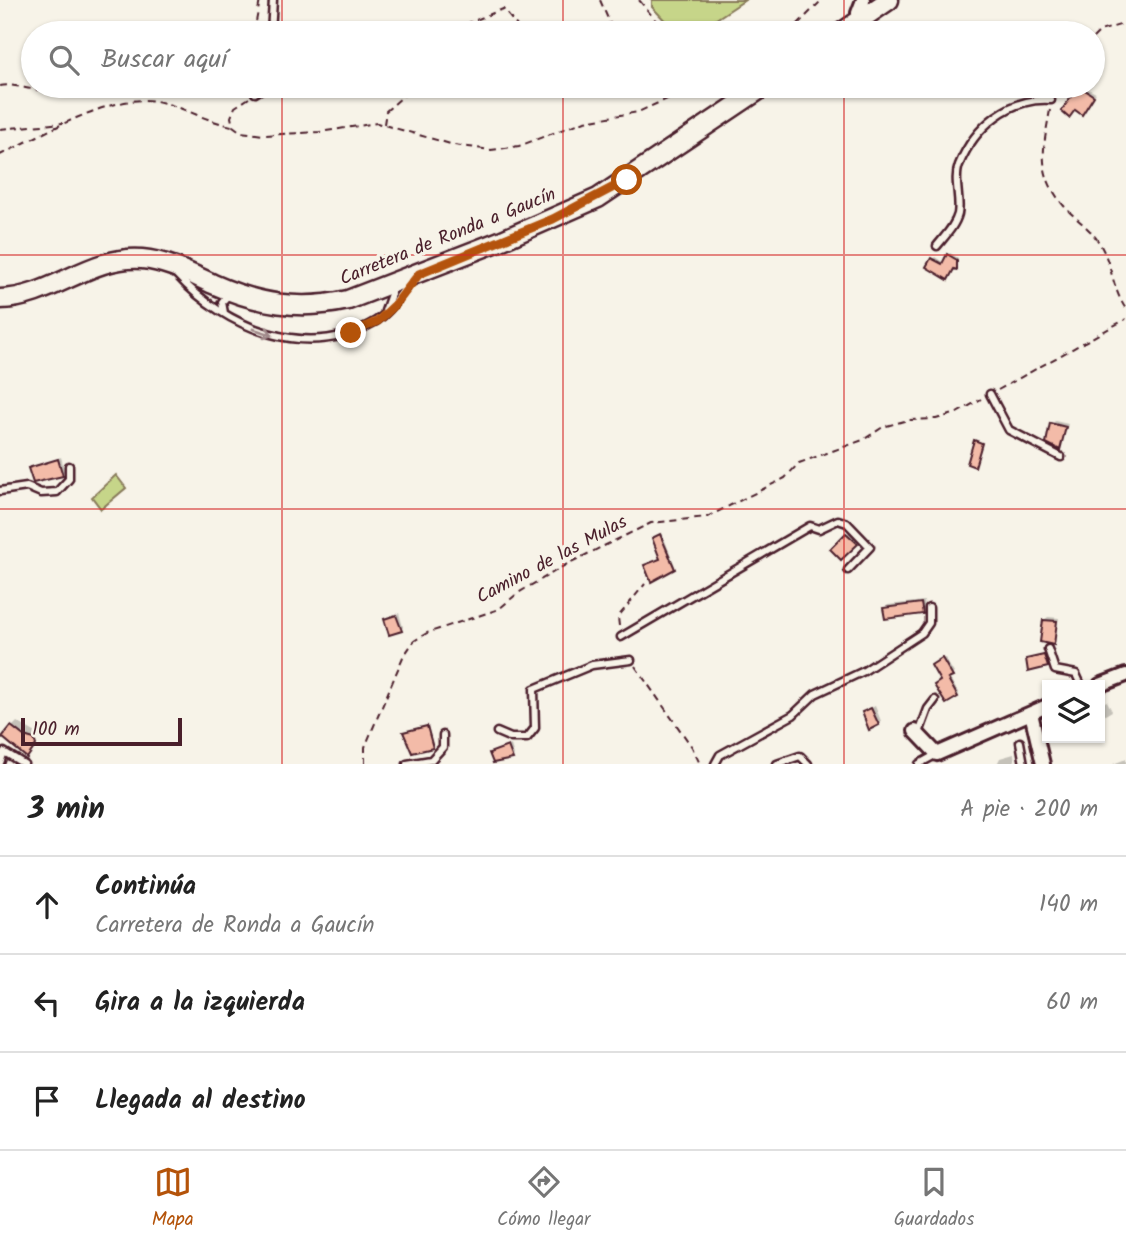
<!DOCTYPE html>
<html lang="es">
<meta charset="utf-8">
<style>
body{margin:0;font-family:Kalam,sans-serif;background:#f6f6f6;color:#222}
.controls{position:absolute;right:21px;bottom:21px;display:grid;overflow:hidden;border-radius:0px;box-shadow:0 2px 5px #0004}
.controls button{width:63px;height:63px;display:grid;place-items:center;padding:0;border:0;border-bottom:2px solid #e0e0e0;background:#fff;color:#222;font:35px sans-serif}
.scale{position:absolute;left:21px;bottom:18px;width:161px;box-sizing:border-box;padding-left:7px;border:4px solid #4a1f2b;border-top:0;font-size:19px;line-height:24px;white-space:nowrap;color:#4a1f2b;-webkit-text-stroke:5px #f7f3e8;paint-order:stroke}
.stop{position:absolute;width:21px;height:21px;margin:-16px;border:5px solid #b45309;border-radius:50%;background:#fff}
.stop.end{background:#b45309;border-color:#fff;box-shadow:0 2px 7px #0008}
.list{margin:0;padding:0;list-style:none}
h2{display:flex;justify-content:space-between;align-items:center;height:91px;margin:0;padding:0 28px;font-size:30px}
h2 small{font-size:23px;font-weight:400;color:#767676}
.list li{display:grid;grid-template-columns:46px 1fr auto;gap:21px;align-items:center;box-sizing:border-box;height:98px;padding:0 28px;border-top:2px solid #e0e0e0}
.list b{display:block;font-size:26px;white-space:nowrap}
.list p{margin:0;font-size:23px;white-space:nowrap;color:#767676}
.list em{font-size:23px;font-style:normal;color:#767676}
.icon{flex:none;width:38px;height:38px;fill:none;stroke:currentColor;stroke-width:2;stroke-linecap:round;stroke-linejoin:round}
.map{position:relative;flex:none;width:1126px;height:764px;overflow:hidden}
.search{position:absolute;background:#fff;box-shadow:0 2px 5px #0004;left:21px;right:21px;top:21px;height:77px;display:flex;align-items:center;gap:18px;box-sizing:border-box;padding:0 24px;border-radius:38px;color:#767676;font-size:26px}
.sheet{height:385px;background:#fff}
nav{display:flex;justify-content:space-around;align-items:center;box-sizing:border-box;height:98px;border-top:2px solid #e0e0e0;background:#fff;font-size:19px;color:#767676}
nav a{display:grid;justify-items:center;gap:4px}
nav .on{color:#b45309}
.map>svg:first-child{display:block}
.green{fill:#c6d589;stroke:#887a5a;stroke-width:2}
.shadow{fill:#0003}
.building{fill:#f3bba8;stroke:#4a1f2b;stroke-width:2}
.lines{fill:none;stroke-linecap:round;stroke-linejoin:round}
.service-casing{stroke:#4a1f2b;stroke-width:11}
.minor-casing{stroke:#4a1f2b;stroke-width:18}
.secondary-casing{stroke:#4a1f2b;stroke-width:23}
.path{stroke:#4a1f2b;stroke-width:2;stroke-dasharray:7 5;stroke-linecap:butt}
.service{stroke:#f7f3e8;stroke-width:6}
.minor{stroke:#f7f3e8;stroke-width:12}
.secondary{stroke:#f7f3e8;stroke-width:18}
.oneway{stroke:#a0898a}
.route{stroke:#b45309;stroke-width:9}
.grid{fill:none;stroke:#d62828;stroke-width:2;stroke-opacity:0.55}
.labels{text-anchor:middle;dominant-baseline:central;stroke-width:7;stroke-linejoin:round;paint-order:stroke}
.street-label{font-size:19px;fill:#4a1f2b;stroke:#f7f3e8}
</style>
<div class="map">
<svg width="1126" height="764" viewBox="0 0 1126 764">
<rect width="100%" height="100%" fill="#f7f3e8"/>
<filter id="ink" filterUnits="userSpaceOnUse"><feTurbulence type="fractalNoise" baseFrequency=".0143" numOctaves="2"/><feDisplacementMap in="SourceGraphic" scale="14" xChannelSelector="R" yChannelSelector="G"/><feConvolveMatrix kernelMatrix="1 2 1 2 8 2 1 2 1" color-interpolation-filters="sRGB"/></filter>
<g filter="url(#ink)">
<path class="green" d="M652,0H745L698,31L672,28L652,7Z
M116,475L126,488L101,509L92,497Z"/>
<path class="shadow" d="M1069,24L1076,30L1073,33H1061Z
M1082,86L1096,93L1084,110L1064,111Z
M950,253L958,258V266L950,276L933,259L935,257L944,263Z
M1055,421L1068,424L1060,448L1052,424Z
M61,457L65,472L36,482L31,469Z
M850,531L860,540L841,558L832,549Z
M662,533L675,566L674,568L646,565L662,556L656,536Z
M924,601L925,609L922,612L885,608L888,605Z
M399,613L403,627L401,630L386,619Z
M1048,617L1059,618L1053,643L1044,620Z
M1047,653L1050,663L1047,666L1028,660Z
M945,658L954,673L949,677L959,694L957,696L942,681L935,663Z
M1107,701L1112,711L1100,718V704Z
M875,706L881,721L878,724L864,712Z
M17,722L38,734L32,750L12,727Z
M428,725L433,746L406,731Z
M511,745L514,755L512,757L492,754Z
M1014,754L1015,764H997L1000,758Z
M1126,759V764H1113Z"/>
<path class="building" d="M1079,86L1094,96L1082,115L1075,110L1069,118L1061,111Z
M947,254L957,260V270L954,269L948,280L926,267L931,258L942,264Z
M1050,423L1066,427L1060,450L1046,443Z
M974,440L982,443L975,467L967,464Z
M58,459L63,476L33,483L28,468Z
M846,533L858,544L841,560L830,549Z
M660,534L675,569L651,582L644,565L660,559L652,538Z
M921,603L923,614L885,619L883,608Z
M396,615L402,631L389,635L384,619Z
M1043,620L1057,621L1054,645L1040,642Z
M1044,655L1048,667L1028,672L1026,659Z
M942,658L953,677L948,679L958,697L946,704L934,685L940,681L931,665Z
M871,708L879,725L869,730L862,712Z
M11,726L24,736L34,739L36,745L27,758L2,737Z
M427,726L433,748L412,753L403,732Z
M508,746L513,759L493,763L489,753Z"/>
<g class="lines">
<defs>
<path id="service" d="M271,33L273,0
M255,93L266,86
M937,246C945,236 955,226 958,214C961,198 953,180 959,165C975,126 1010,97 1051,100
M177,275C226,329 309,362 376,321C392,311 399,294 411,281
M385,311L391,294L387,287
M224,313L222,302L229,294
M990,394L1009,430L1061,457
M0,491L27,487L41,493L57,492L69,479V466
M621,637L810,526L819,529L838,520L847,523L870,547L848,570
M1048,649L1055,670L1076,674L1081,685
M497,732L511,738H527L535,728L534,689L592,665L631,660
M918,736L928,709L935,700
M1020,742L1024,764
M0,763L4,752L24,764
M407,764L431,760L443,747V735
M715,764L720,755L793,715L815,694L864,671L922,633L929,623V608
M777,764L800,756L808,764
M919,764L937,754"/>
<path id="minor" d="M860,20L858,13L863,0
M1100,685L1126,675
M1031,713L1043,764
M915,731L937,754L1047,706"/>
<path id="secondary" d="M841,33L889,0
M0,299C52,298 90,255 142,259C167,261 191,274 213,284C258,304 300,311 348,300L500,241L598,198L765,86"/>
</defs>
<use href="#service" class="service-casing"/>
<use href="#minor" class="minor-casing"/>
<use href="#secondary" class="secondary-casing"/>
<path class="path" d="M600,0L614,33
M639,0L666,33
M254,33L260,0
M430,33L466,24L503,9L517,26
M789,33L822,0
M1093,38L1100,31L1123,24
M0,86C19,82 39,97 60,86
M249,98L235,107L231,117L233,126L241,132L264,135L320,132L377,123L454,145L491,150L519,146L585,121L638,112L696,86
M1050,110C1043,149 1036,173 1064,206C1074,218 1089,227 1098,241C1112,262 1112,289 1126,309
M384,124L386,111L409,91L410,86
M0,129L63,123
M0,155C40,136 112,93 156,101C182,106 205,121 232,126
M998,390L1126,319
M619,626L618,617L645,584
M635,666L692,747L700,764
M365,764V747L403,657L414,641L427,633L499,609L518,593L569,563L651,523L707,517L785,478L799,463L863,440L883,427L908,420L936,419L957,413L981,399"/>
<use href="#service" class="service"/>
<use href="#minor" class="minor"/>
<use href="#secondary" class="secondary"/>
</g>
<defs><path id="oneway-shaft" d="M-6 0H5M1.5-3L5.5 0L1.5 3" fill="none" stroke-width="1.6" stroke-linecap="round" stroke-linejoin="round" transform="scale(1.75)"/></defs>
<use class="oneway" href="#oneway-shaft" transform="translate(263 332) rotate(18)"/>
</g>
<g class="lines" filter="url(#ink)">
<path class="route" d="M351,333L378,321L395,305L419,274L553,219L627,180"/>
</g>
<path class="grid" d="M282,0V33M563,0V33M844,0V33M282,86V764M563,86V764M844,86V764M0,255H1126M0,509H1126"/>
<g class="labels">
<g class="street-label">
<text transform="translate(448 237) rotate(-22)">Carretera de Ronda a Gaucín</text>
<text transform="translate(552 560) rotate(-28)">Camino de las Mulas</text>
</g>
</g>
</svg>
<div class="controls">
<button><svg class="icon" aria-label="layers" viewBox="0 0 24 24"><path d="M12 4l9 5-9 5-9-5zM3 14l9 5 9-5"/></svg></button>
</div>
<div class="scale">100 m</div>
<div class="stop" style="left:627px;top:180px"></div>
<div class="stop end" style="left:351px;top:333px"></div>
<div class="search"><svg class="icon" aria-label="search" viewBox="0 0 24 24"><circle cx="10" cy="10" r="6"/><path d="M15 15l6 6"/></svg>Buscar aquí</div>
</div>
<section class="sheet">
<h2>3 min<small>A pie · 200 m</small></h2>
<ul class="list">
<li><svg class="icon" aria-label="ahead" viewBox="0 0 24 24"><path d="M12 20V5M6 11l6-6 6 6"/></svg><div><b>Continúa</b><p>Carretera de Ronda a Gaucín</p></div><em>140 m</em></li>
<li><svg class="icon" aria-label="left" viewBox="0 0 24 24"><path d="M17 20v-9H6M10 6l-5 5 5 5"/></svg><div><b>Gira a la izquierda</b></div><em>60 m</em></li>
<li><svg class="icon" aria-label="arrive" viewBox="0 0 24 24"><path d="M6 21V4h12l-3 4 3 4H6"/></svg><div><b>Llegada al destino</b></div></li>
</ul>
</section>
<nav>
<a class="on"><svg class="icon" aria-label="map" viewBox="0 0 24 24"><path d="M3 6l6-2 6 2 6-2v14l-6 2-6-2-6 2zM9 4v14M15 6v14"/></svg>Mapa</a>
<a><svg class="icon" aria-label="directions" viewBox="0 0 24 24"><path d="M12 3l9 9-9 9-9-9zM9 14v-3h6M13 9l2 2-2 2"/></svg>Cómo llegar</a>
<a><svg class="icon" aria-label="saved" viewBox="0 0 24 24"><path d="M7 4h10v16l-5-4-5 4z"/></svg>Guardados</a>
</nav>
